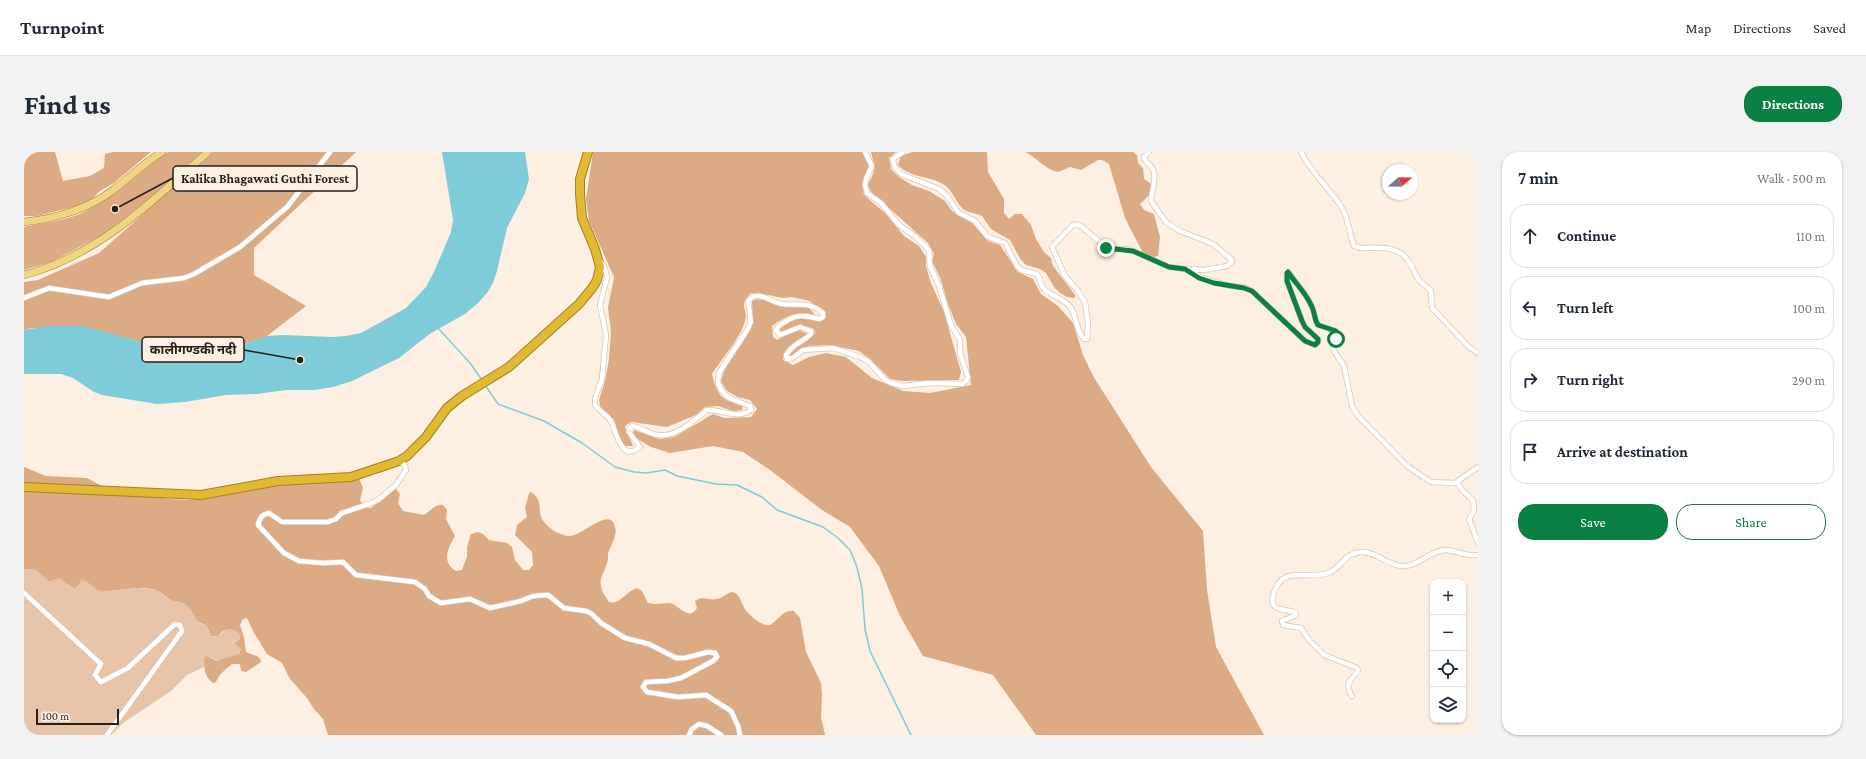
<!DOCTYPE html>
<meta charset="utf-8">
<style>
body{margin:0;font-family:"Crimson Pro","Noto Sans Devanagari",serif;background:#f2f2f3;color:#1f2937}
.controls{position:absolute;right:12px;bottom:12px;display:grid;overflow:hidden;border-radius:8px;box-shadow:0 1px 3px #0004}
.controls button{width:36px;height:36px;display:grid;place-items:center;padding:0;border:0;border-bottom:1px solid #e0e1e3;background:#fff;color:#1f2937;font:20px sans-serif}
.compass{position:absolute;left:1358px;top:12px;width:36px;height:36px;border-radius:50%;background:#fff;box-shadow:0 1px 3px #0004;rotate:70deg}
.scale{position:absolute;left:12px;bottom:10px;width:83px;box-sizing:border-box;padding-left:4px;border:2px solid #251f1a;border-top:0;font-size:11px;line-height:14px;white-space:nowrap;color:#251f1a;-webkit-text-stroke:3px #feefe3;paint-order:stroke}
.stop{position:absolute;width:12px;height:12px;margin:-9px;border:3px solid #0b8043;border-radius:50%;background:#fff}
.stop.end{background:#0b8043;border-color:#fff;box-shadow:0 1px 4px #0008}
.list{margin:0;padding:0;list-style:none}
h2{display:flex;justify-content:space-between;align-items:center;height:52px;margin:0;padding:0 16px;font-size:17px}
h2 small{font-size:13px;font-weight:400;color:#747a83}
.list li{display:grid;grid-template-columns:26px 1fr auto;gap:12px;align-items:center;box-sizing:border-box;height:64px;margin:0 8px 8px;padding:0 8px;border:1px solid #e0e1e3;border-radius:16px}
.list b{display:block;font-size:15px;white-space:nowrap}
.list em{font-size:13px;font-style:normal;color:#747a83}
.actions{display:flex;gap:8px;padding:12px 16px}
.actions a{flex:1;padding:9px 0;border:1px solid #0b8043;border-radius:16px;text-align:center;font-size:14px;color:#0b8043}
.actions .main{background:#0b8043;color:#fff}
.icon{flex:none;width:22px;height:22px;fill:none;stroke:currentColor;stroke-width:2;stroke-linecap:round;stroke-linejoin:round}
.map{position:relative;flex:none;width:1454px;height:583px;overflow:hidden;border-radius:16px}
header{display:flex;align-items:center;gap:24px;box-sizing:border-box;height:56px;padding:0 20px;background:#fff;border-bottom:1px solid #e0e1e3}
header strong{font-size:19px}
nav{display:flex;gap:22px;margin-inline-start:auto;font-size:14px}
.intro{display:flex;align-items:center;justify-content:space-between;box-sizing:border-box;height:96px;padding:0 24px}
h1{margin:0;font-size:28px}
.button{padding:10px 18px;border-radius:16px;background:#0b8043;color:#fff;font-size:14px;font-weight:700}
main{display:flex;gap:24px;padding:0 24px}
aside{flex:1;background:#fff;border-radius:16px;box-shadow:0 1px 3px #0004}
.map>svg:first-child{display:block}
.green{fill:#e7c4a8}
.forest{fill:#dcab83}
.water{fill:#7eccd8}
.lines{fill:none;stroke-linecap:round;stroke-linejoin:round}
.stream{stroke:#7eccd8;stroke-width:1.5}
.street-casing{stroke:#d9c7b9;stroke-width:6}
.primary-casing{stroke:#a08329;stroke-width:8}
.highway-casing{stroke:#a08329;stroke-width:10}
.street{stroke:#fff;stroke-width:4.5}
.primary{stroke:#eed583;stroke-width:7}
.highway{stroke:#e3b931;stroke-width:8}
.route{stroke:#0b8043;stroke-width:5}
.leader{fill:none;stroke:#251f1a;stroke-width:1.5}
.callout-dot{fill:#251f1a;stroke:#feefe3;stroke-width:1.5}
.callout{fill:#feefe3;stroke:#251f1a;stroke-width:1.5}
.callout-label{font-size:13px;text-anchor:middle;font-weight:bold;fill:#251f1a}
</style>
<header>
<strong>Turnpoint</strong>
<nav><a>Map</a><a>Directions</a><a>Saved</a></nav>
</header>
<div class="intro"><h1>Find us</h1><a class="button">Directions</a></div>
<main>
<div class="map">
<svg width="1454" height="583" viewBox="0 0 1454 583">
<rect width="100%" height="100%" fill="#feefe3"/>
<path class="green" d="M0,417L12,418L24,429L30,428L35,425L51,437L58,428H61L71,436L89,439L114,436L133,438L146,448L157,450L165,455L175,471L182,473C184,476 184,480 186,482C191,489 199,479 204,477L210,478L215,482L216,487L210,490L217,497L214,503L194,509L186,505L180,506V515L163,523L147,539L99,571L87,583H0Z"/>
<path class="forest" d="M0,0H31L39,29L66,24L80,16L81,2L89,0H127L90,31L76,39L66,49L50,55L13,64H0Z
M144,0H178L96,74L27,110L0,118V75C21,70 43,69 62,59C93,44 116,19 144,0Z
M189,0H332L230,96V123L282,154L243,184L207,198L192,202H154L138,198L104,186L8,176L0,178V130L14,128L75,101Z
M569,0H838L846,15L838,32L840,43L861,61L880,84L895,94L902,105V114L907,131L920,160L937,220L935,228L878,229L866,227L846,207L835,199L806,193L785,194L777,197L767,205L766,202C773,193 784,190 791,181L789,176C774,173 770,174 756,181L754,179C771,159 780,170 799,167L801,160L785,149L768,145L758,146L740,142L727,141C713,155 725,157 721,169C718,184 697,208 688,222C693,243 697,248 719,254L718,258L709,259L694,254L681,255L672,263L643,275L607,270L601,274C602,282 607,287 609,294H602L597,289L585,264L576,254L575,248L581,229L585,207L587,180L584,156L590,125L565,69L562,47Z
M847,0H872L865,6L867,17L875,25L888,33L905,39L921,49L928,59L948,71L964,89L976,93L994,120L1009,127L1017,142L1034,154L1049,171L1059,203L1069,224L1127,315L1179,379L1183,438L1192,495L1240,583H1012L969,523L899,504L876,464L855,414L826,375L798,358L746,318L719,300L689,294L646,301L627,295L615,288L609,282L610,278L636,287L650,285L689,262L700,266L727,265L733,257L726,248L713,245L702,238L697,229L700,219L727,177L729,168L728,149C739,144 750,154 762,154C768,155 775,153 781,155C786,156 788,159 791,163C775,158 761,164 748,174L749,185L753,188C762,184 774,174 783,182C771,190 761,194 759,208L769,213L785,205L802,201L822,205L848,226L879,239L906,241L947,233L942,185L932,172L924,152L917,128L908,109L910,102L904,91L848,41L843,33C853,17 851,17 847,0Z
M888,0H963L964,20L980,47V61L985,67L991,62H998L1007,73L1012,87L1020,100L1027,106L1029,114L1052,144L1050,146L1043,145L1036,141L1030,135L1022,121L1016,117L1002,113L997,108L986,88L967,77L958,64C952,61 943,61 938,56C931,49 929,38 919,32C904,23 888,27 874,13L877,4Z
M1001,0H1109L1113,3L1114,11L1119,16L1120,27L1129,33L1127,41L1116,52L1120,58L1130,62L1136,85L1134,104L1122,107L1101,66L1085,12L1078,8H1074L1057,18L1046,15L1034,20C1021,18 1013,5 1001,0Z
M0,315L22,324L63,326L78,334L94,336L145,347L164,348L198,344L221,336L244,333L256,334L280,330L298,328L319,330L335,326L339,336L336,348L340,355L347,356L369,337H372L376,342L374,351L379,359L400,363C406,360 411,351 419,353L423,358L422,367L431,384C424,396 417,410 432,419L438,418L443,405V395L447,382L454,380L459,382L465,388L483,391L488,395L491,408L499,418H505L509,413L508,400L491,383L493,373L503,365L501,356L505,342L507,340C520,349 513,356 518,367C523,376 536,384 546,384C556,384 582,359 589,370C596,382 587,391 584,402C584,405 584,408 583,411C581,419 575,426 577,434C578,441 582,445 585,450C597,453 602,439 613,436L618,439L624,451L630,452L646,451C655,453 665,470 673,456L671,449C679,443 685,449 693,447C699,446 702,441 708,440C717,442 716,450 721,457C726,464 737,474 746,473C755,468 759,457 770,459L776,466L782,500L797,531L798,542L797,565L801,583H304L299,567L290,557L283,546L266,527L258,511L243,502L230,481L223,466L219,467L216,473L220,485L222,500C227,503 237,503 237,510L222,520L217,519L216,512H208C202,517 195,522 192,530L189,531C180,525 180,515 180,506L183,504L193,509L215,502L217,497L210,491L216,487L215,482C207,475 201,476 194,484H187L182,473L174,470C169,462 166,453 156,450C153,449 150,450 147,448C142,446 139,441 134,439C117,432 97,440 79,439C70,439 66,429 58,428L51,437L35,426L27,429H24L12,418L0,417Z"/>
<path class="water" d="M418,0H501L505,27L501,41L483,76L473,119L469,131L463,141L454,151L441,162L407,181L375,206L328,229L309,235L291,238H262L233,242L202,243L161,250L133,252L78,243L70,240L49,226L37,222H0V178L23,174H60L104,186L138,198L173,203L192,202L207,198L243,184L259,183L308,185L322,184L337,181L382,156L402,135L410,120L427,80L429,68Z"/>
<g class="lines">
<path class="stream" d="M414,176L446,211L458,228
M461,233L474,252L520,269L558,291L591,315L610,320L623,321L641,318L653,324L692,332L713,333L738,345L753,358L799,375L814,386L826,398L833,415L838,437L841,477L846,499L887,583"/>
<defs>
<path id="street" d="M879,0L869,7L870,14L877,22L915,37L922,43L935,61L951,69L964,85L981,91L993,114L997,118L1013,122C1017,127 1016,134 1021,138C1030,145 1040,146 1047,156C1053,165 1052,179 1060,187H1063L1064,171L1061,150L1054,139L1041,124L1028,95L1050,72L1057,74L1084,97H1102L1109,99L1145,115L1161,117L1183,128L1206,134L1220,135L1228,139L1281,189L1291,193L1294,190V187L1281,175L1278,169L1263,129L1262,125L1264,120C1273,131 1283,142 1288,155C1291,161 1290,167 1294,173L1309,178L1313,181L1314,184L1309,195L1310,199L1320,214L1328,254L1334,264L1383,314L1407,330L1431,331L1454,315
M1125,0L1120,5C1121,12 1129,13 1130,20C1132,30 1127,40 1127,49L1142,70L1156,79L1189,92L1207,107L1208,110L1203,114L1180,118L1161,117
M1277,0C1286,19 1302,33 1314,50C1324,63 1325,80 1330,94L1335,96C1353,96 1374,92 1385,110C1389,115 1390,121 1394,127C1397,132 1403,134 1407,139L1408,156L1445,195L1454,201
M575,108L580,114L583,125L576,153L582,183L578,227L571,246V253C575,259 583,263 587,269C592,278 596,311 616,295L605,280V277L608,274C617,276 624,281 633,283C652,286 669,269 683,258C698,257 713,268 727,258L726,254L705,246L697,238L694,231L695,221L722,180L727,170L724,149C734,136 747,151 758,152C774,154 785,149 799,161V165L795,167C782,164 774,161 761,170C757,172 754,174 752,178L756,183L776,175L787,179V182C778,191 769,191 762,203L763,207L769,206L779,198L809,196L836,205L844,209L860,227L867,231L879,234L906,231L938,232L942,229L944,225L936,201V188L927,173L915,134L906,114L905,98L892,85L875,73L857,51L843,41L841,33L842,27L848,14L841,0
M0,146L25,136L85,145L118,131L160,126L170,122L216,95L263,55L306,0
M375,309L380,312L382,318L372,333L354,348L345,352L318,361L312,367L304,370H258L245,361C237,363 236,366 234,373L260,401L275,409L299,411L319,410L332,423L391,430L401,437L405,444L417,451L446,447L466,456L497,449L509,444L524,443L540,456L562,459L568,462L577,471L601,486L625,492L652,506H661L684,500L691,501L693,505L689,509L657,526L643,529L622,530L619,535L623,540L654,545L682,543L707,559L714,574L716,583
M1433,330L1438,338L1449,348L1450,359L1445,367L1454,391
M0,441L77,512L71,523L77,530L104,516L151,472L156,473L158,479L83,583
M1328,544C1320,531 1326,529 1334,519L1333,516L1300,503L1285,488L1277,476L1259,473L1258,469L1272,463L1271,460C1261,457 1245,459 1249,444C1257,411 1281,429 1304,421C1318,416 1319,402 1336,400C1350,399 1362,411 1376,414C1392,416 1406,399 1421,398C1432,398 1442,405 1454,403
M665,583L668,577L675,572L683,574L697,583"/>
<path id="primary" d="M0,70C30,67 65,57 89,38C105,26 120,11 138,0
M0,123C75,103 127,50 184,0"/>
<path id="highway" d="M0,335L177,343L254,329L327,325L375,309L383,304L402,285L423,256L438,244L485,215L555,152L569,135L573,128L576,115L571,97L558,66L556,42V27L564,0"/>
</defs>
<use href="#street" class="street-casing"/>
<use href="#primary" class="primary-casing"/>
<use href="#highway" class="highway-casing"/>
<use href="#street" class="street"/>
<use href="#primary" class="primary"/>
<use href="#highway" class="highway"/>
</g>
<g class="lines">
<path class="route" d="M1082,96L1109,99L1145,115L1161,117L1175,126L1190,131L1220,136L1228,139L1281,189L1291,193L1294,190V187L1281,175L1278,169L1263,129V121L1264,120C1272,132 1283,142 1288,155C1291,161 1290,167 1294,173L1312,179L1314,184L1312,187"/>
</g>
<path class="leader" d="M91 57L149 26M276 208L220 198"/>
<g class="callout-dot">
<circle cx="91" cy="57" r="4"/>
<circle cx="276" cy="208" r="4"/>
</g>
<g class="callout">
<rect x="149" y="14" width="184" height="25" rx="4"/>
<rect x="118" y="185" width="102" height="25" rx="4"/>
</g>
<g class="callout-label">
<text x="241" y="31">Kalika Bhagawati Guthi Forest</text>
<text x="169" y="202">कालीगण्डकी नदी</text>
</g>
</svg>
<div class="controls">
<button>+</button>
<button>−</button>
<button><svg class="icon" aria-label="locate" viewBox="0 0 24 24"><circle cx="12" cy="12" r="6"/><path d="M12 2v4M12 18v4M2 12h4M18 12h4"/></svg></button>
<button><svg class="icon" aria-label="layers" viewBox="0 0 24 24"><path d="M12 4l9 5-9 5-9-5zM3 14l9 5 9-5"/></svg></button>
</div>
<svg class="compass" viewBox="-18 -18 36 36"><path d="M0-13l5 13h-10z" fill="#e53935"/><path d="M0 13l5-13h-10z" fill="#747a83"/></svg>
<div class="scale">100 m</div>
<div class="stop" style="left:1312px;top:187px"></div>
<div class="stop end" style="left:1082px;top:96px"></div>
</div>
<aside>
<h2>7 min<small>Walk · 500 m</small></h2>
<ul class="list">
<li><svg class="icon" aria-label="ahead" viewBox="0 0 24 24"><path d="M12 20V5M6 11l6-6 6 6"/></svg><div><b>Continue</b></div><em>110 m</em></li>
<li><svg class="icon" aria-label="left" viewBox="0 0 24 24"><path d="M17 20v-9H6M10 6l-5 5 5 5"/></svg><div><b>Turn left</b></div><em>100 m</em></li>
<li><svg class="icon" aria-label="right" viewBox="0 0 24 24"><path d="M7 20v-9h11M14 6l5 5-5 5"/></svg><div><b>Turn right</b></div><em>290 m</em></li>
<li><svg class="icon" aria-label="arrive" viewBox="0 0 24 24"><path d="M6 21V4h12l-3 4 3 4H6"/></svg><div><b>Arrive at destination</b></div></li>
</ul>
<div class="actions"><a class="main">Save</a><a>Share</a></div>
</aside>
</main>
